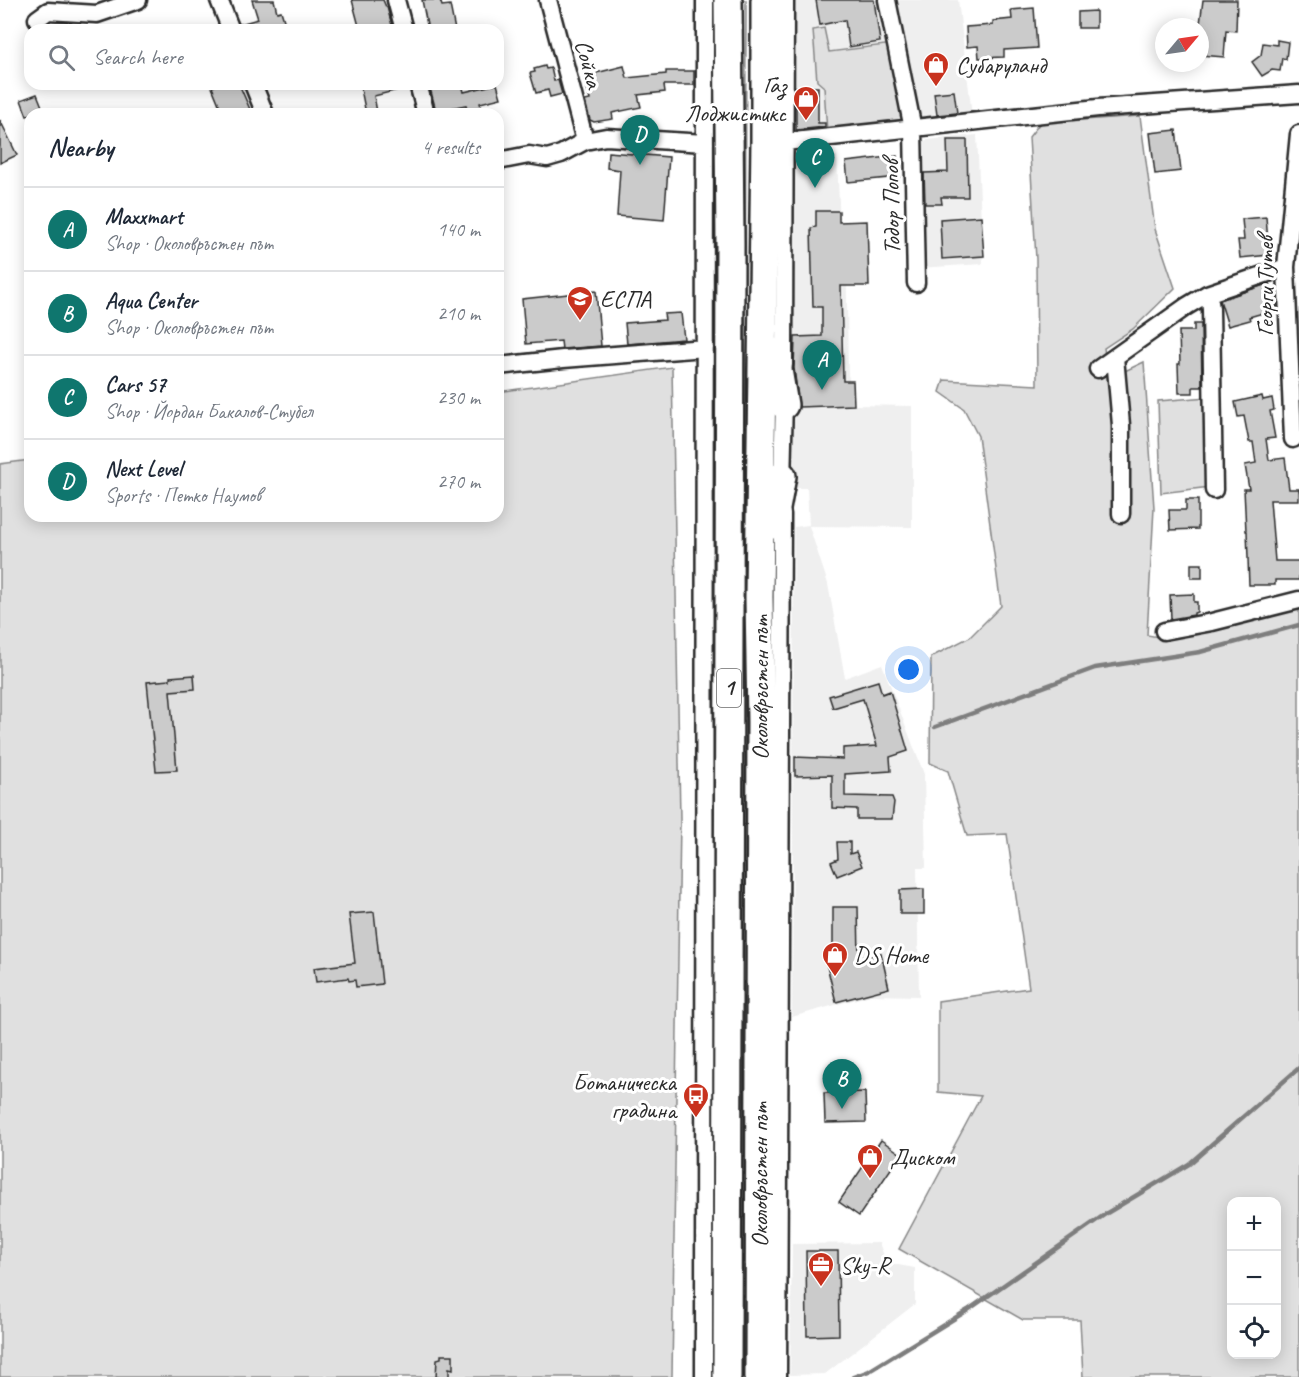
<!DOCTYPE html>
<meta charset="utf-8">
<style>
body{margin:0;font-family:Caveat,sans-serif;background:#f2f2f3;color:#1f2937}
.controls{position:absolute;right:18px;bottom:18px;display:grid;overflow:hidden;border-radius:12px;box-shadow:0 3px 15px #0003}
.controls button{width:54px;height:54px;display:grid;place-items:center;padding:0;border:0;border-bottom:2px solid #e0e1e3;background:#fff;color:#1f2937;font:30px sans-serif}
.compass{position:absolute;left:1155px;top:18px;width:54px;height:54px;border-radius:50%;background:#fff;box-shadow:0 3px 15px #0003;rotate:61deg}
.you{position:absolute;left:909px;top:670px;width:21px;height:21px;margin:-15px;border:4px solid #fff;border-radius:50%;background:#1a73e8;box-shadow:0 0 0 9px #1a73e833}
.badge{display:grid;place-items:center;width:39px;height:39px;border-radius:50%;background:#0f766e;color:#fff;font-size:20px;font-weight:700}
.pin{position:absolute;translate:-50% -50px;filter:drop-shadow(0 2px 3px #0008)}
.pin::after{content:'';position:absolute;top:32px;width:21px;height:18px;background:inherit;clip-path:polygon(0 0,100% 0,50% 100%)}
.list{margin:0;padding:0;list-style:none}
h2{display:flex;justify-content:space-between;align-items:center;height:78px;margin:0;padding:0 24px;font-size:26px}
h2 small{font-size:20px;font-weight:400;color:#747a83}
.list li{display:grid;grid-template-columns:39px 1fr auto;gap:18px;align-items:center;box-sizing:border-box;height:84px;padding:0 24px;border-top:2px solid #e0e1e3}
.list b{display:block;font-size:22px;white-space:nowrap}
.list p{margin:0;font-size:20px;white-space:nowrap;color:#747a83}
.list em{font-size:20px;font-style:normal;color:#747a83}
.icon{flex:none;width:33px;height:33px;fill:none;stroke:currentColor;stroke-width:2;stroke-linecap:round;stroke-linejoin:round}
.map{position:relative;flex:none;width:1299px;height:1377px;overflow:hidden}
.search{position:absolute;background:#fff;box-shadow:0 3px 15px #0003;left:24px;top:24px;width:480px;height:66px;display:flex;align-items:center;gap:15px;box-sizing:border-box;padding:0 21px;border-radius:18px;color:#747a83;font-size:22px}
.panel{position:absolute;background:#fff;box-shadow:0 3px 15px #0003;left:24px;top:108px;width:480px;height:414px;border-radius:18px}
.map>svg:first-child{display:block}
.built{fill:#efefef}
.green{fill:#e0e0e0;stroke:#868686;stroke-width:1.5;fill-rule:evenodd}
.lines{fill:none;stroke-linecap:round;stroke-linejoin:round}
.stream{stroke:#7e7e7e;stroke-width:4.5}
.building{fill:#cbcbcb;stroke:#2b2b2b;stroke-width:1.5}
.minor-casing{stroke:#2b2b2b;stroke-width:21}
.trunk-casing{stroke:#2b2b2b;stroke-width:32}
.minor{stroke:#fff;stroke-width:16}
.trunk{stroke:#fff;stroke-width:27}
.labels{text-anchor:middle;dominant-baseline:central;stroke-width:6;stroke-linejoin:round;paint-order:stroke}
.shield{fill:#fff;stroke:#6b6b6b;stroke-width:1.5}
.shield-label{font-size:22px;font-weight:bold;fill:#2b2b2b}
.street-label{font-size:24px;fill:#2b2b2b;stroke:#fff}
.poi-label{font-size:24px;fill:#2b2b2b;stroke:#fff;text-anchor:start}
</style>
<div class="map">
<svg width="1299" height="1377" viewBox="0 0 1299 1377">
<rect width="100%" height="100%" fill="#fff"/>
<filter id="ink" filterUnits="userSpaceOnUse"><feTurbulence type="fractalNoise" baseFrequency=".0167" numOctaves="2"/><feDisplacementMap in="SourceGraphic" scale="12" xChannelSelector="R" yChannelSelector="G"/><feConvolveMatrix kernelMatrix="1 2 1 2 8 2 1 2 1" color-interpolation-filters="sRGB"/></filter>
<g filter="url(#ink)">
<path class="built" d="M794,0H958L973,123L795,142Z
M977,135L983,264L918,268L917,141Z
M837,156L840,227L846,228L848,374L854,405L912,406V527L809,526L828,584L845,678L882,664L924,774L926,868H917L919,996L871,995L792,1017L794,527L809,525L807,488H792L793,160Z
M879,1243L887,1263L915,1268V1304L825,1374L790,1375L792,1244Z"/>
<path class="green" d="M712,0H718V473L715,505L711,503Z
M740,0H746L743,1377H739Z
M824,28L829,52L893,44L907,124L827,132L824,87L817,81L813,30Z
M1140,116L1155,229L1175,288L1133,329L1104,348L1108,379L1144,362L1154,508L1147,635L1170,639L1299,604V1377H1083L1080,1320H1023L899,1249L981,1096L938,1092V1001L1029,988L1007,834L967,836L948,771L930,763L931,657L970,637L1001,606L978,436L964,409L940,392L944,380L1037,385L1036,259L1029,137L1040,123ZM1232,1202H1276V1354H1232Z
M672,367L680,819L672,1377H0V464L30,460V516H498V392Z
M1208,397L1210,487L1161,493L1158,401Z"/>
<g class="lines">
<path class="stream" d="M935,727L1095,668L1200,652L1299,625
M853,1377L869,1371L968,1310L1107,1213L1189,1164L1299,1068"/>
</g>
<path class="building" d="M252,0H274L277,12L281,11L287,30H241L240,24L258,19Z
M352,0H383L386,7H387L393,29L388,30H360Z
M422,0H440L442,6L450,5L455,30H428Z
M816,0H874L880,42L849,47L845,20L820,25Z
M1203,0H1237L1236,31L1226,30L1224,57L1200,55V24Z
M1034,8L1037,48L1004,50V57L979,58L978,46L967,47L966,27L993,25V21L1012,19L1011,10Z
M1096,11V28H1078V12Z
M1277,40L1288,42L1286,59L1282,58L1280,71L1272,70L1262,76L1252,62L1261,55L1263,43L1277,45Z
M545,66L546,69L551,68L554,81L558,80L562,94L550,97L548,90L536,93L530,73L535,72L534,69Z
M624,66L627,78L666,74V71H694V85H664L665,92L638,95L641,107L612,113L613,119L594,122L590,120L585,101L590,100L584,76Z
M218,84H239L252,114H223L212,87Z
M360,84H406V88L374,96L377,112L366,114Z
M429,84H462L464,92L497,84L501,98L480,103L483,114H468L466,105L436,111Z
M796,87H818V123H825V127L796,130Z
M954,91L957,113L937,115L934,93Z
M37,94L43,109L27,116L21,100Z
M0,120L17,155L0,163Z
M1176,130L1181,171L1155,174L1150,133Z
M947,140H967L968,197H941L942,204H925L924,173L948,172Z
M608,152L669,157L664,220L617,216L620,170L607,168Z
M897,156L899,177L848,182L846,162Z
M816,211H839V222L867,221L869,286H841L843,381H853L854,405L799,407L794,368L795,337L822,336V307H813L811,228L816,227Z
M981,216L984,256L942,259L940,219Z
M1266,217L1269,255L1240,258L1238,240H1244L1242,219Z
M1270,283L1277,309L1249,317L1250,320L1228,326L1220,300Z
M596,291L601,346L562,349L561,341L526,344L522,299Z
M681,313L684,339L627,344L625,323L665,320L664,314Z
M1194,324H1201L1202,387H1193V393H1179L1178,364H1180L1179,331H1194Z
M1262,396L1263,400L1272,398L1274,410L1270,411L1275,438L1266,439L1269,460L1285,458L1289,489H1299V500H1270L1275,561H1299V580H1275V585H1249L1247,531H1246L1244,489H1249L1245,465L1256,463L1253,442H1249L1244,416L1238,417L1235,402Z
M1186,500H1198V529L1170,530L1169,510H1186Z
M1191,564H1202V578H1191Z
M1194,594V602H1197V612L1194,613V615L1171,619L1170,595Z
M194,675L195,689L170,691L177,770L156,771L147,682L170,680V677Z
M878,681L882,694L890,691L908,751L890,757L891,771L845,774V796L892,797L894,802L892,819H857V809L832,808V775L795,776V757L843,759V748L877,746L863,699L833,708L829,696Z
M837,842H850V854L856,852L862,866L837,876L831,862L838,859Z
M924,889V914H900V890Z
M833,907H858L859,958L881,953L889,988L836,1002L825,958L833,956Z
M374,912L382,984L356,987L355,980L349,981L348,978L316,982L314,968L355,963L349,914Z
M865,1092L866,1122L825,1123L824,1093Z
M881,1140L901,1154L859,1216L839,1202Z
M806,1251H838L839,1335L807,1336Z
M441,1355H453V1369L449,1368V1377H436L437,1359L441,1358Z"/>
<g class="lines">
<defs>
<path id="minor" d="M219,0L231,30
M396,0L404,30
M548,0L585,141
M887,0L913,129L916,283
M37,19L48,11L97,14L138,0
M253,84L265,114
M418,84L426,114
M785,142L1098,108L1299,94
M498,161L529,155L547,158L561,154L585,141L606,137L705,143
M1207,294L1210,302L1211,309L1214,490
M1115,357L1121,425V514
M784,365L785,0
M498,366L563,359L705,348
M1098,369L1187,306L1207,294L1286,267
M1293,439L1286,267L1299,134
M782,485L784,397
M1164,631L1212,622L1299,600
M704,1377L705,0
M778,1377L782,514"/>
<g id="trunk">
<path d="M775,352L784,405"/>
<path d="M773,525L782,476"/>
<path d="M727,1377L730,244L728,0"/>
<path id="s1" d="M759,1377L761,722L759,597L765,141V0"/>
</g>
</defs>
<use href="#minor" class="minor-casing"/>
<use href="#trunk" class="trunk-casing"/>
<use href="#minor" class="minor"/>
<use href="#trunk" class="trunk"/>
</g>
</g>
<defs>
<symbol id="shop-pin" viewBox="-11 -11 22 30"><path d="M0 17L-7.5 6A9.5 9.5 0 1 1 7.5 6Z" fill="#c8321e" stroke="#fff"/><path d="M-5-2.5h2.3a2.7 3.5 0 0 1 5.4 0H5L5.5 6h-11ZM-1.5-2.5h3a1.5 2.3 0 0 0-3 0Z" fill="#fff"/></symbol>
<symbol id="school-pin" viewBox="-11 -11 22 30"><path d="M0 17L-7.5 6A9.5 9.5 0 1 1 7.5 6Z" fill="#c8321e" stroke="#fff"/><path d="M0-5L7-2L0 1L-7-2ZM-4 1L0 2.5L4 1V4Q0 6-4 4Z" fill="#fff"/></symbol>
<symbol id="bus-pin" viewBox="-11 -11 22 30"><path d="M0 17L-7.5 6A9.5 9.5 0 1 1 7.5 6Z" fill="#c8321e" stroke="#fff"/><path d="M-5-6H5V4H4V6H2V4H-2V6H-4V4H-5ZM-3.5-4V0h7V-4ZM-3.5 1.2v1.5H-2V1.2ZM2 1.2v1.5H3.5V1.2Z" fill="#fff"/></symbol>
<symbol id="office-pin" viewBox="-11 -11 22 30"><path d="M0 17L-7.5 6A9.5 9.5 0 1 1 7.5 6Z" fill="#c8321e" stroke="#fff"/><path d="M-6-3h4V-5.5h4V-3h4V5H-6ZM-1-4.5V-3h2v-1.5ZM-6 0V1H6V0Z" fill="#fff"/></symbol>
</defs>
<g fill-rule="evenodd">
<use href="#shop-pin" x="921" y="50" width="30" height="40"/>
<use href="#shop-pin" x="791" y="84" width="30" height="40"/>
<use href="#school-pin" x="565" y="284" width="30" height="40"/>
<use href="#shop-pin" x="820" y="940" width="30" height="40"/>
<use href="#bus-pin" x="681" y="1081" width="30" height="40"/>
<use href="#shop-pin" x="855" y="1142" width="30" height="40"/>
<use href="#office-pin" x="806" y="1250" width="30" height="40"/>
</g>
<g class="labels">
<rect class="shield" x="717" y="669" width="24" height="38" rx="4.5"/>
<g class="shield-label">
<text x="729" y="688">1</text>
</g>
<g class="street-label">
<text transform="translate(589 64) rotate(75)">Сойка</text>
<text transform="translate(891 207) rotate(-91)">Тодор Попов</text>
<text transform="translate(1265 286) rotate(-90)">Георги Тутев</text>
<text transform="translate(760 688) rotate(-90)">Околовръстен път</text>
<text stroke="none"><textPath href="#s1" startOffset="202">Околовръстен път</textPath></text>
</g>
<g class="poi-label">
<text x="956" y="65">Субаруланд</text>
<text x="786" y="85" text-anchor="end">Газ<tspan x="786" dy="28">Лоджистикс</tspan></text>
<text x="600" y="299">ЕСПА</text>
<text x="854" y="955">DS Home</text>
<text x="676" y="1082" text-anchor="end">Ботаническа<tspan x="676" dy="28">градина</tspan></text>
<text x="890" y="1157">Диском</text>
<text x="840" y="1265">Sky-R</text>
</g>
</g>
</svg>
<div class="controls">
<button>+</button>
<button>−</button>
<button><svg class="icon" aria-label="locate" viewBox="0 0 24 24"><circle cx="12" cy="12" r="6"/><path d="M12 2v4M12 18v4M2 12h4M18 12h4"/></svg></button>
</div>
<svg class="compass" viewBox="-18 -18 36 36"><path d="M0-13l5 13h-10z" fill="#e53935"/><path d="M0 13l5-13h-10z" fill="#747a83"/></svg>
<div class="you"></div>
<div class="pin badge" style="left:822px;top:390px">A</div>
<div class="pin badge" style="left:842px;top:1109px">B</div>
<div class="pin badge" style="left:815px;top:188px">C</div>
<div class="pin badge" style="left:640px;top:165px">D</div>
<div class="search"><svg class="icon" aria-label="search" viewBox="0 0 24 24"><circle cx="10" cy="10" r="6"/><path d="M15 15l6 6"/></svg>Search here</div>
<section class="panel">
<h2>Nearby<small>4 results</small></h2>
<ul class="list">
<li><span class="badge">A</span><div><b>Maxxmart</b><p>Shop · Околовръстен път</p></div><em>140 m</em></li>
<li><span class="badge">B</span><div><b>Aqua Center</b><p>Shop · Околовръстен път</p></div><em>210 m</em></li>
<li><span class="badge">C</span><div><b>Cars 57</b><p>Shop · Йордан Бакалов-Стубел</p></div><em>230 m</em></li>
<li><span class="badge">D</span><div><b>Next Level</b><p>Sports · Петко Наумов</p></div><em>270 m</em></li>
</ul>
</section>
</div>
